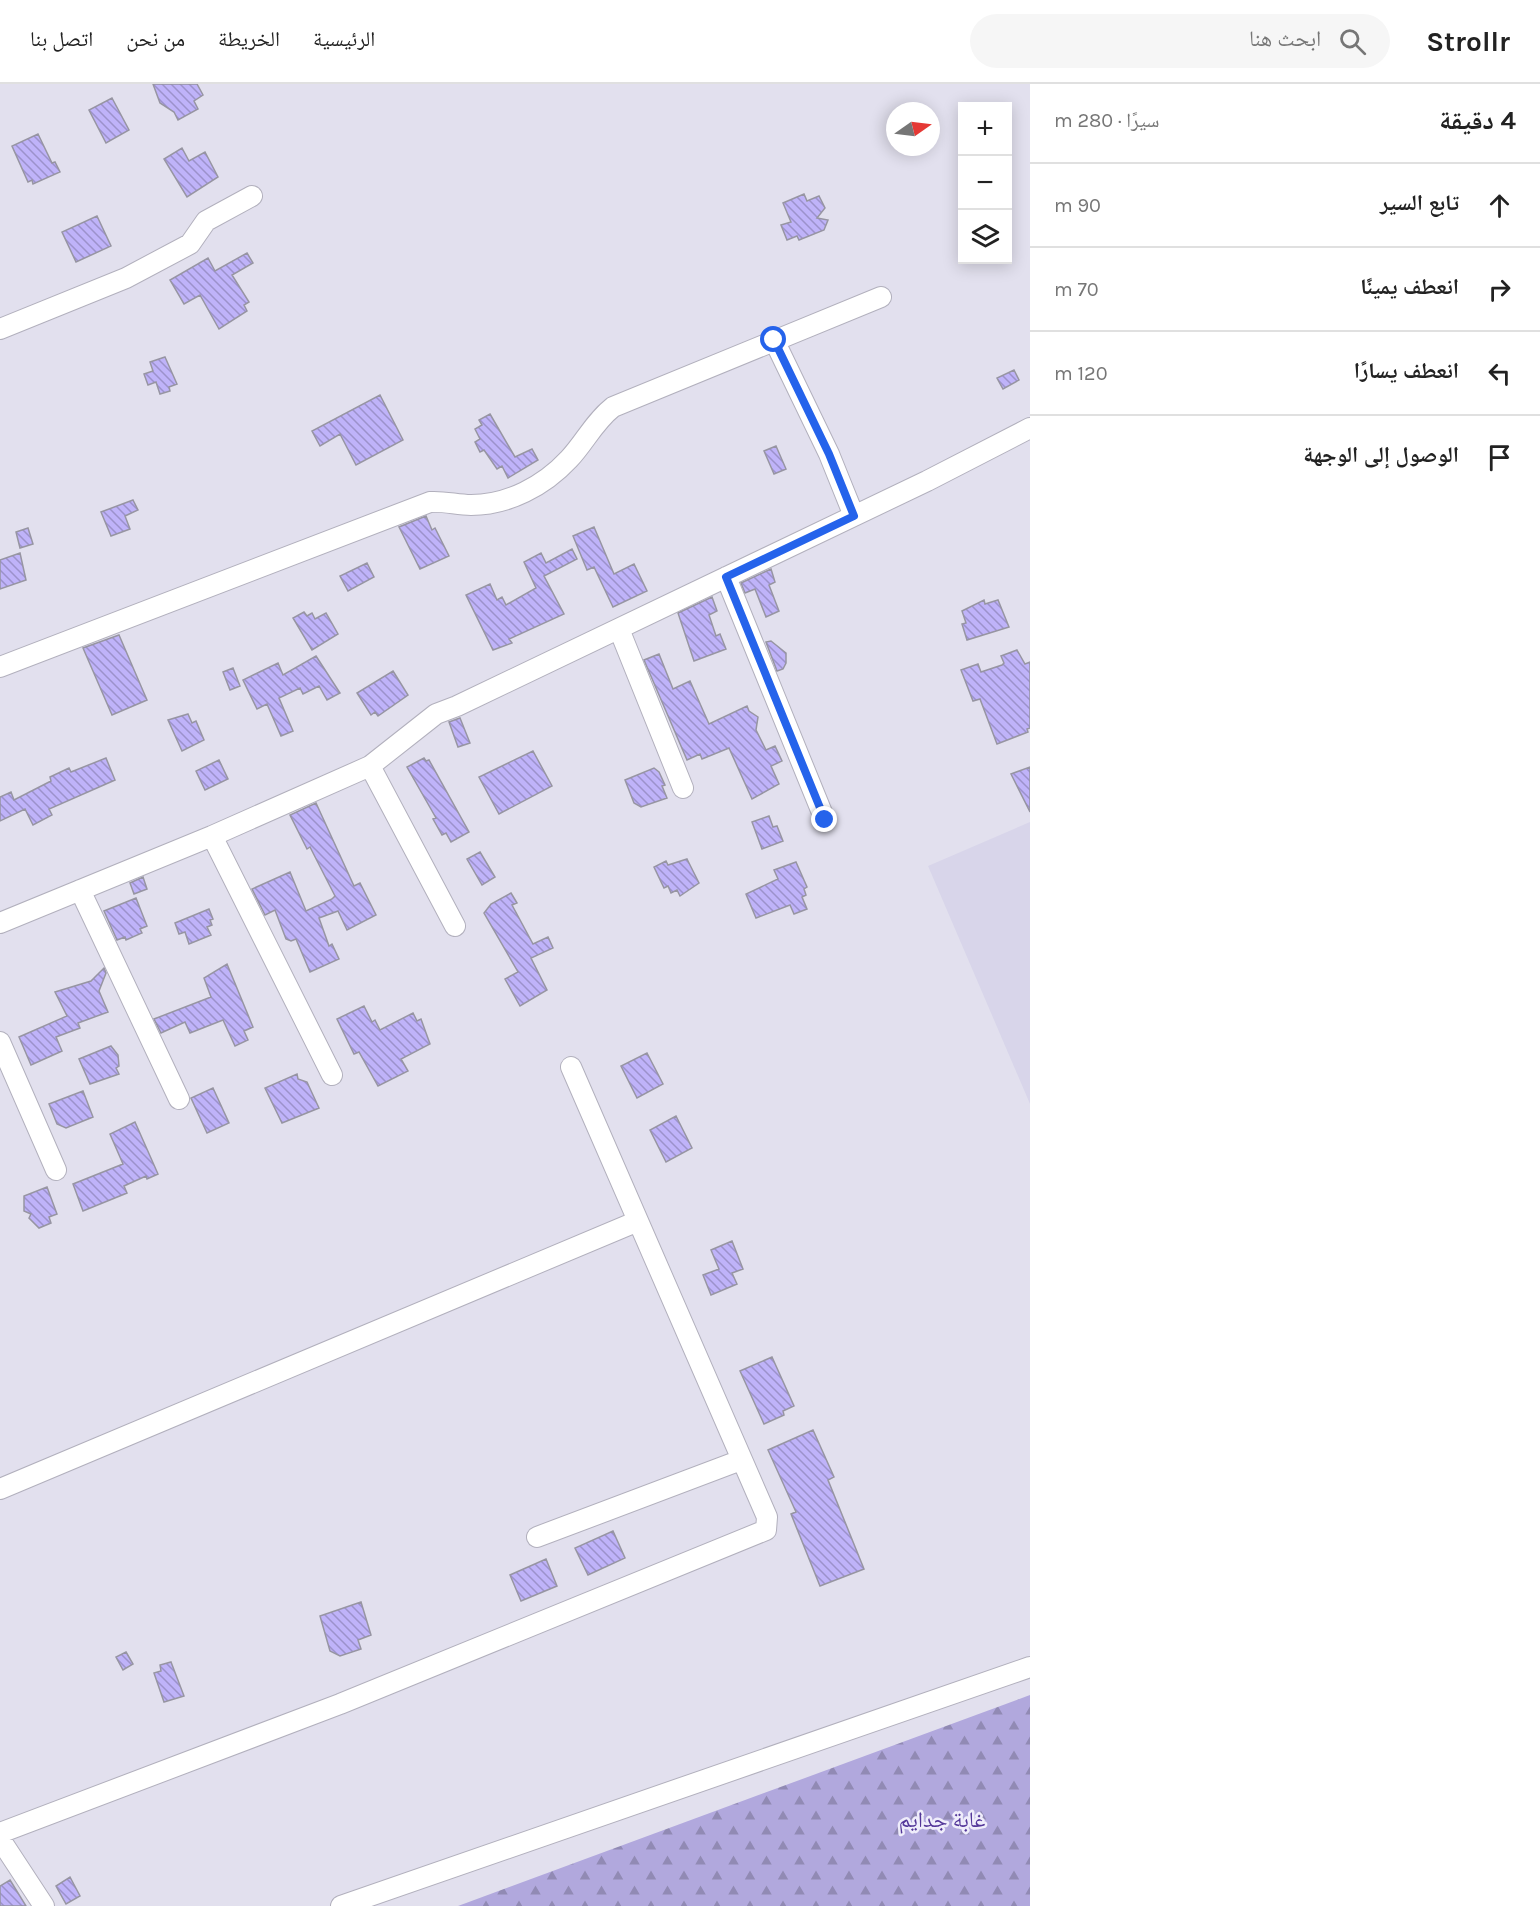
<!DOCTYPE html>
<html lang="ar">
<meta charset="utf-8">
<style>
body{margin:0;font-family:Karla,"Noto Naskh Arabic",sans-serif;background:#f6f6f6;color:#222;direction:rtl}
.controls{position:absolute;right:18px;top:18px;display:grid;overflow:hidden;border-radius:0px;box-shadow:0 3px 15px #0003}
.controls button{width:54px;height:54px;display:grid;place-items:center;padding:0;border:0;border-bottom:2px solid #e0e0e0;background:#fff;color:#222;font:30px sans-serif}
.compass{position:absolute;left:886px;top:18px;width:54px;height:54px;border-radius:50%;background:#fff;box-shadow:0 3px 15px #0003;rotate:76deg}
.stop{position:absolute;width:18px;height:18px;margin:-14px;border:4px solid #2563eb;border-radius:50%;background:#fff}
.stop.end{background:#2563eb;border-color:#fff;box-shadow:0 2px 6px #0008}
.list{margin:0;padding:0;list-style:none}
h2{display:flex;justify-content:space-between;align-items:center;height:78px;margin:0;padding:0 24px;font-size:26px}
h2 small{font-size:20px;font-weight:400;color:#767676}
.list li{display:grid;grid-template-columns:39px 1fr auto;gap:18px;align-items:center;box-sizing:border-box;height:84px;padding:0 24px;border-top:2px solid #e0e0e0}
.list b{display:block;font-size:22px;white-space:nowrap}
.list em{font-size:20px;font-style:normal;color:#767676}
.icon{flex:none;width:33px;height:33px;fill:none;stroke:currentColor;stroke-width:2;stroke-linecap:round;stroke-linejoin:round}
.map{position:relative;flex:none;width:1030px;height:1822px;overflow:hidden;direction:ltr}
header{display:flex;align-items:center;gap:36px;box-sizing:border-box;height:84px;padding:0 30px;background:#fff;border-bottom:2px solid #e0e0e0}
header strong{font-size:28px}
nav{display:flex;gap:33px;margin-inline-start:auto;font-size:21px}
.search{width:420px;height:54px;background:#f6f6f6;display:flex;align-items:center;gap:15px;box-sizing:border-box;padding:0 21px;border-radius:33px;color:#767676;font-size:22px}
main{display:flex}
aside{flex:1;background:#fff}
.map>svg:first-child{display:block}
.built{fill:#d8d5ea}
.forest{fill:url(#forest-firs)}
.building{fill:url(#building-back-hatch);stroke:#9795a2;stroke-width:1.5}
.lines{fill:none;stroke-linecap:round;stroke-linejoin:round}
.minor-casing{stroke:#b2b0bd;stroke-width:22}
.minor{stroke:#fff;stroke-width:20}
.route{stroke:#2563eb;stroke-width:8}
.labels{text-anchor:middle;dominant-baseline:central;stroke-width:5;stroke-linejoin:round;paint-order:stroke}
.park-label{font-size:22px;fill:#533699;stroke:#efedfb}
</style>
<header>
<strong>Strollr</strong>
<div class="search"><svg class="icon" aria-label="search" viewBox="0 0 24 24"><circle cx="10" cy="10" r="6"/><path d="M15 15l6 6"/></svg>ابحث هنا</div>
<nav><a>الرئيسية</a><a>الخريطة</a><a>من نحن</a><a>اتصل بنا</a></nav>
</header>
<main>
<aside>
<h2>4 دقيقة<small>سيرًا · 280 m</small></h2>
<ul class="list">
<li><svg class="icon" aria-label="ahead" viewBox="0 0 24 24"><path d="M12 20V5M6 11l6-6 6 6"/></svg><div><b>تابع السير</b></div><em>90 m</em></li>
<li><svg class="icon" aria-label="right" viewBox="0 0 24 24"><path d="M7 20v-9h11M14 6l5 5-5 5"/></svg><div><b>انعطف يمينًا</b></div><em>70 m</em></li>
<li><svg class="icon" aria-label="left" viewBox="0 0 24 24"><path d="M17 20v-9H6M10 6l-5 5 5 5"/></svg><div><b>انعطف يسارًا</b></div><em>120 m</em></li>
<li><svg class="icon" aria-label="arrive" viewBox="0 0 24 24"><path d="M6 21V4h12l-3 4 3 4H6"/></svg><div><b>الوصول إلى الوجهة</b></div></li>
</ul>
</aside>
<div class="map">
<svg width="1030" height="1822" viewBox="0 0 1030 1822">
<defs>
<pattern id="forest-firs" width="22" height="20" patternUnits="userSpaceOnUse" patternTransform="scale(1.5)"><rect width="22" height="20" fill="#b1a8dd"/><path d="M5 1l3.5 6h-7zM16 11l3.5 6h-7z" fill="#918ab4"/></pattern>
<pattern id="building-back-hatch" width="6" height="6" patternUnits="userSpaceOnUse" patternTransform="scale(1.5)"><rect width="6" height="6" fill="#bfb3f9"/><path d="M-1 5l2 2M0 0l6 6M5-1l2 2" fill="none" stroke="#9c92cb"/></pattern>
</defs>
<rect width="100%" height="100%" fill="#e2e0ee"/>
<path class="built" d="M1030,738V1020L928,782Z"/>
<path class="forest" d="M1030,1611V1822H458Z"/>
<path class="building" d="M153,0H197L203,11L194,17L198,25L178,36L174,28L160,19Z
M112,14L129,46L106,59L89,26Z
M38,50L52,79L55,78L60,88L33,100L32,96L28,98L12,62Z
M182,64L189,77L205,68L218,93L187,113L164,75Z
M804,110L807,117L819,112L825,124L817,134L828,136L824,146L799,156L797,152L787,156L781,141L791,138L783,119Z
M97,132L111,162L76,178L62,148Z
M247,169L253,179L232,191L249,218L244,221L247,227L219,245L200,211L184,220L170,196L208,174L215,187Z
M165,273L177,300L169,303L170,307L160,310L156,298L148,301L144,290L153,287L150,278Z
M1014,286L1019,296L1003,305L997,294Z
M380,311L403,356L356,381L340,350L320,362L312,347Z
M490,330L515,373L532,365L538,376L508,394L502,382L497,385L484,366L480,368L475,358L480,355L475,345L482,341L479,336Z
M776,362L786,385L774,390L764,367Z
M133,416L138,426L125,432L130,445L111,452L101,428Z
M426,432L432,446L435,444L449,472L420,485L399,443Z
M594,443L614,490L634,480L647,507L613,523L594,483L587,486L573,452Z
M28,444L33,460L20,464L16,448Z
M572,465L577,475L544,492L564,530L509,555L512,559L493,566L466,511L490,500L497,516L502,513L506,521L536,504L524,478L541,469L546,479Z
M20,469L26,496L0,505V476Z
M367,479L374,493L348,507L340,492Z
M771,485L775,498L769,501L779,527L766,533L755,505L745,509L741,499Z
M712,513L717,527L709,531L716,552L720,550L726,565L694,577L678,529Z
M984,516L985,520L998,516L1009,543L967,556L962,540L966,539L962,527Z
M304,528L307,532L312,529L315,535L326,529L338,550L312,566L293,534Z
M119,551L147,616L112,631L83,564Z
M771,557L786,569V579L783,585L777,587L766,558Z
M1017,566L1025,580L1030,578V644L1027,645L1028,648L997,660L980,615L973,617L961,586L978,580L981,588L1002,581L1004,579L1001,572Z
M659,570L673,605L690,597L709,640L747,622L749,627L758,633L756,646L766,666L775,662L782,677L771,682L779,700L752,715L729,664L702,675L700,670L687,676L644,576Z
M316,572L340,609L327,616L319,602L303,610L300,604L279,614L293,647L281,652L267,620L257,625L243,596L278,579L283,591Z
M233,584L240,602L230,606L223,588Z
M393,587L408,611L378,632L375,628L371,631L357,609Z
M188,630L192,639L196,637L204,656L182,667L168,636Z
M460,634L470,659L458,663L449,638Z
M533,667L552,702L499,730L479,693Z
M106,674L115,696L49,725L52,731L33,741L25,725L0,737V713L11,708L14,716L51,697L50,693L69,684L71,688Z
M424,674L426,677L429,676L469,748L451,758L446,749L442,751L433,735L436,734L407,683Z
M219,676L228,695L205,706L196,687Z
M1030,683V728L1011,690Z
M654,684L659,688L665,701L662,702L667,714L641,723L634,719L625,696Z
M316,719L354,802L360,799L376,831L347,846L338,827L319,834L329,862L332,860L339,875L310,888L296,855L291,857L286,855L275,826L265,831L252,805L290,788L306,827L332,815L335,812L310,763L307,765L290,731Z
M769,732L773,743L777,742L783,757L762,765L752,738Z
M480,768L495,793L482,801L467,775Z
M687,775L699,799L680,812L677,806L671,809L668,802L664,804L654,783L666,777L668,781Z
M796,778L807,803L804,805L806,811L802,813L807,825L794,830L790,821L756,834L746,810L778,795L774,786Z
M143,793L147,805L134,810L130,799Z
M511,809L517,819L512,821L533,860L548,853L553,864L531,874L547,906L520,922L505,895L518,888L484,829L491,820Z
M136,814L147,842L140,845L142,849L126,856L125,853L117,856L104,827Z
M209,825L213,835L210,836L212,841L207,843L211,851L189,860L185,848L179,850L175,839Z
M227,880L253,943L244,947L248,956L235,962L223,936L190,949L185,938L161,949L154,935L211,913L204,894Z
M104,884L106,889L99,907L108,928L78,939L80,944L56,953L62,967L31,981L19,953L67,932L55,908L91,897Z
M364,922L372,938L375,936L380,946L413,929L417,937L421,935L430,960L401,975L408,987L378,1002L359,968L354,970L337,935Z
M111,962L118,971L119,982L116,984L119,990L90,1000L79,975Z
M647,969L663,1000L637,1014L621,982Z
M297,990L298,995L307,998L319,1024L282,1039L265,1004Z
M213,1004L229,1039L207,1049L191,1014Z
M83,1007L93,1033L66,1044L57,1040L49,1020Z
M676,1032L692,1064L666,1078L650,1046Z
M135,1038L158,1090L147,1095L146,1092L124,1102L127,1109L83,1127L73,1100L123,1080L110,1050Z
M47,1103L57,1130L49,1133L51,1139L39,1144L29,1134L31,1130L24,1127V1112Z
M732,1157L743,1185L732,1189L737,1200L711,1211L703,1191L719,1185L711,1166Z
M772,1273L794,1322L783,1327L784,1331L764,1340L740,1287Z
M813,1346L834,1393L828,1396L864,1485L820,1502L791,1430L796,1428L768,1366Z
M613,1447L625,1474L588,1491L575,1464Z
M546,1475L557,1502L521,1517L510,1491Z
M361,1518L371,1551L358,1556L361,1565L340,1572L330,1567L320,1532Z
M126,1568L133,1580L123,1586L116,1573Z
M171,1578L184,1612L164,1618L154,1589L161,1587L160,1581Z
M70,1793L80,1812L66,1820L56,1802Z
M10,1796L26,1822H0V1802Z"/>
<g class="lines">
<defs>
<path id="minor" d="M0,245L126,194L190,160L206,137L252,112
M774,256L829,370L854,432
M726,493L825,736
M619,545L683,704
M0,583L430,418C445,417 457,421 471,421C508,421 544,402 569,375C585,358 594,338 613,323L881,213
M370,682L455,842
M212,752L332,991
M80,806L179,1015
M0,839L212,752L370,682L436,630L457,622L927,397L1030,344
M0,958L56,1086
M0,1405L638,1137
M537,1453L741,1376
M0,1749L340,1620L766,1446L767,1433L571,983
M0,1755L44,1822
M341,1822L1030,1583"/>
</defs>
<use href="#minor" class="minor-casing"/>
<use href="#minor" class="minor"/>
</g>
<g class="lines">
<path class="route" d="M774,256L829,370L854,432L726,493L825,736"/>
</g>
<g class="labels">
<g class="park-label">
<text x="942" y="1736">غابة جدايم</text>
</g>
</g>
</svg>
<div class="controls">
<button>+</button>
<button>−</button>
<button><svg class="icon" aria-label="layers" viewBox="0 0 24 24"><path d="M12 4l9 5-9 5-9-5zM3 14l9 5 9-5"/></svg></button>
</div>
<svg class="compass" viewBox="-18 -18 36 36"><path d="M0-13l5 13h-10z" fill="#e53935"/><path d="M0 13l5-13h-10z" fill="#767676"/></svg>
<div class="stop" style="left:774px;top:256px"></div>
<div class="stop end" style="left:825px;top:736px"></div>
</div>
</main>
